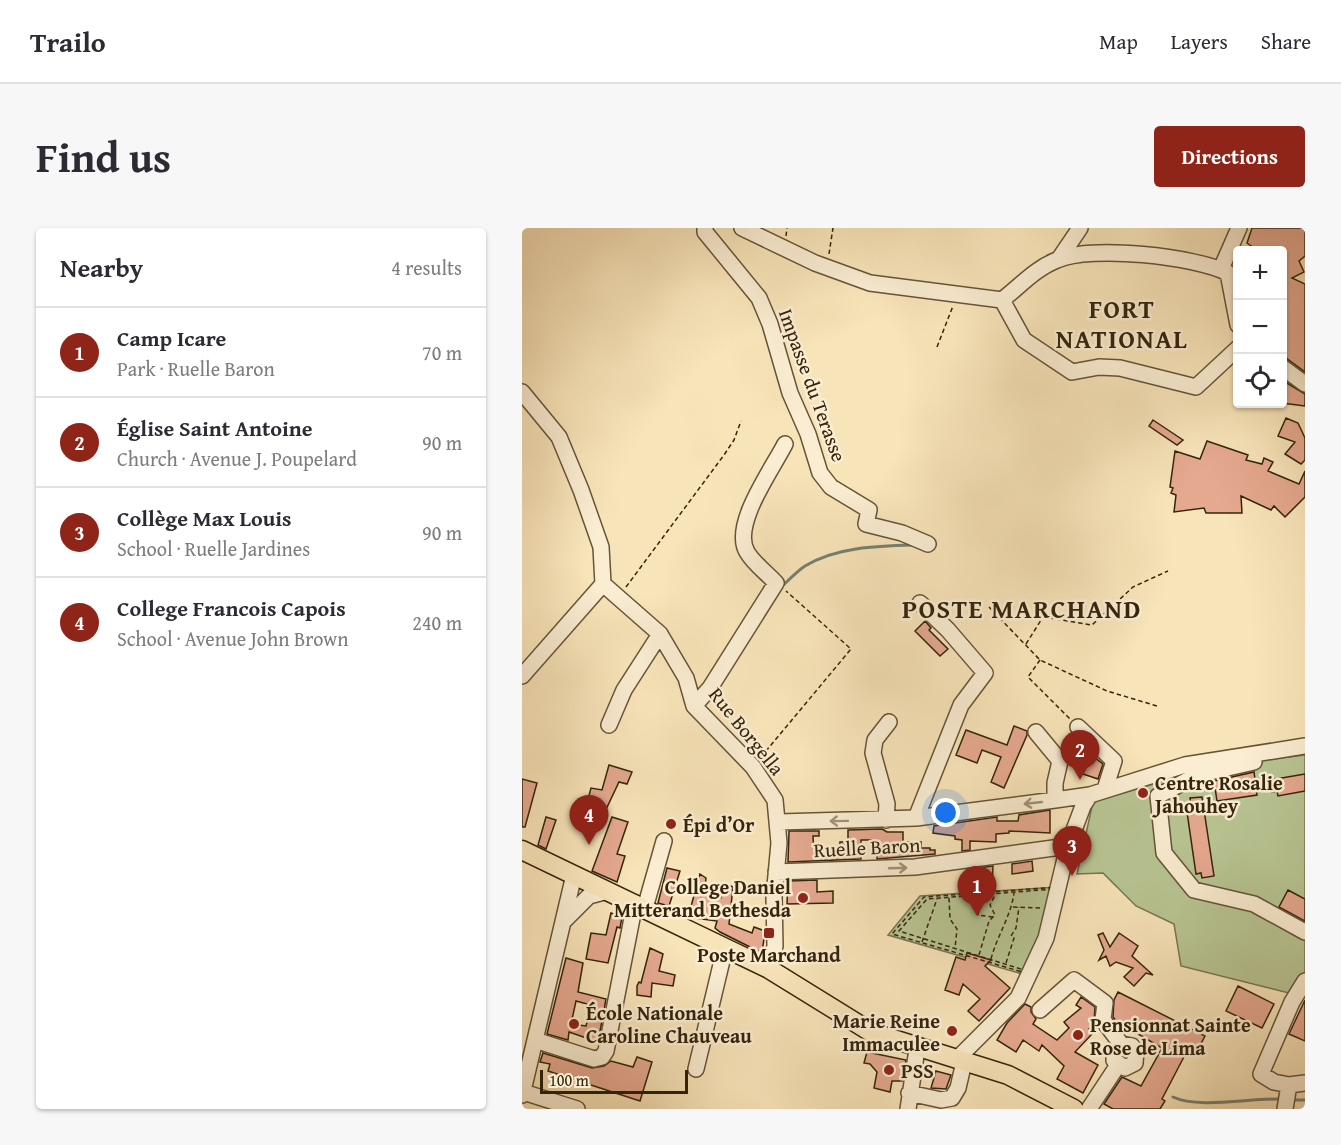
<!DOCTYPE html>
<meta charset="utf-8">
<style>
body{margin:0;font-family:"Gentium Book Plus",serif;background:#f7f7f7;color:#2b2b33}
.controls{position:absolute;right:18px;top:18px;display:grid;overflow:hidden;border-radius:6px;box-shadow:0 2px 4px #0004}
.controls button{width:54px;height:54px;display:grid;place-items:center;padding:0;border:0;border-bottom:2px solid #e1e1e2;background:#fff;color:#2b2b33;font:30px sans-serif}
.scale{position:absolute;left:18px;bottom:15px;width:148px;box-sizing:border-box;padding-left:6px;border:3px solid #34240c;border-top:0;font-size:16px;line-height:21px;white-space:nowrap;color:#34240c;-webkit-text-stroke:4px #faedd2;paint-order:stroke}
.you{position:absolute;left:424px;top:585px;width:21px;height:21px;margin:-15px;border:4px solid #fff;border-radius:50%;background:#1a73e8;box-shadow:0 0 0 9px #1a73e833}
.badge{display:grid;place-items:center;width:39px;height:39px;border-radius:50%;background:#8f2418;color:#fff;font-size:20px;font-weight:700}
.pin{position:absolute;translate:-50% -50px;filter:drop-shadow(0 2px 3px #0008)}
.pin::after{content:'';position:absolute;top:32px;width:21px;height:18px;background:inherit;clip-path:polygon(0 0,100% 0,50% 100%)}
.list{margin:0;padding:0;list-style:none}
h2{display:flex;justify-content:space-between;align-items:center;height:78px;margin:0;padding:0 24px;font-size:26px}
h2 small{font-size:20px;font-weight:400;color:#7c7c81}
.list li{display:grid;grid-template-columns:39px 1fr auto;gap:18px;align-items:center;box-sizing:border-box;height:90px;padding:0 24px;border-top:2px solid #e1e1e2}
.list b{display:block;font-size:22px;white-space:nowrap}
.list p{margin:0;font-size:20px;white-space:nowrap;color:#7c7c81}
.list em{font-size:20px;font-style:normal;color:#7c7c81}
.icon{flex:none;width:33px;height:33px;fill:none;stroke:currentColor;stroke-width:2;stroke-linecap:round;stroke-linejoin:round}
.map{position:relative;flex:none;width:783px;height:881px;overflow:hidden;border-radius:6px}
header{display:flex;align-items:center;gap:36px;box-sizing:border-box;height:84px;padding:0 30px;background:#fff;border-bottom:2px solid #e1e1e2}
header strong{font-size:28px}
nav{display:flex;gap:33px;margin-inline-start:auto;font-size:21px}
.intro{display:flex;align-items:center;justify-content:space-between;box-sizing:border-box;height:144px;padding:0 36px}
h1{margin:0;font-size:42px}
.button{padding:15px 27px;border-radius:6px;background:#8f2418;color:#fff;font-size:21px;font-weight:700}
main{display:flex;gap:36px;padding:0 36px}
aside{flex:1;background:#fff;border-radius:6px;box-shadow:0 2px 4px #0004}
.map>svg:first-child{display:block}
.green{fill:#b8c593;stroke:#767450;stroke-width:1.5}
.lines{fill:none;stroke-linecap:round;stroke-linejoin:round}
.stream{stroke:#758073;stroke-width:3}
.building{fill:#e5a98f;stroke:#34240c;stroke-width:1.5;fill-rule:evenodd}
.minor-casing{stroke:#655437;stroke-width:18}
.major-casing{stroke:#34240c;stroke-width:21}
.path{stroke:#34240c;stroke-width:1.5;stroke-dasharray:4.5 3;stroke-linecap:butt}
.minor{stroke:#faedd2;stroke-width:15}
.major{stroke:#f8e4b9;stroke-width:18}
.oneway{stroke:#a19379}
.poi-dot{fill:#8f2418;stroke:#faedd2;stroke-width:2}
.labels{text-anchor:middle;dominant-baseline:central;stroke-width:5;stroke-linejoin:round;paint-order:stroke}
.street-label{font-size:20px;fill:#34240c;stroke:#faedd2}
.poi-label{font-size:20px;font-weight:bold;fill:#34240c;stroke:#faedd2;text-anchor:start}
.district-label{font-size:26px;font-weight:bold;letter-spacing:1.5px;fill:#34240c;stroke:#faedd2}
</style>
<header>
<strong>Trailo</strong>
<nav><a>Map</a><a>Layers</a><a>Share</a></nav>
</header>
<div class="intro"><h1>Find us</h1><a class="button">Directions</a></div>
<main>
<aside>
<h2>Nearby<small>4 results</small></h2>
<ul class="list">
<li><span class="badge">1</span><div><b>Camp Icare</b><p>Park · Ruelle Baron</p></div><em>70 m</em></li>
<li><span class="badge">2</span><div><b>Église Saint Antoine</b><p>Church · Avenue J. Poupelard</p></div><em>90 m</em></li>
<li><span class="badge">3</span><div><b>Collège Max Louis</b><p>School · Ruelle Jardines</p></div><em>90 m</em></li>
<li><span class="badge">4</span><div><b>College Francois Capois</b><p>School · Avenue John Brown</p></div><em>240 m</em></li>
</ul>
</aside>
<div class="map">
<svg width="783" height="881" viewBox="0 0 783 881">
<rect width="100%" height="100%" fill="#f8e4b9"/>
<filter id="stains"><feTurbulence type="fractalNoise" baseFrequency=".00333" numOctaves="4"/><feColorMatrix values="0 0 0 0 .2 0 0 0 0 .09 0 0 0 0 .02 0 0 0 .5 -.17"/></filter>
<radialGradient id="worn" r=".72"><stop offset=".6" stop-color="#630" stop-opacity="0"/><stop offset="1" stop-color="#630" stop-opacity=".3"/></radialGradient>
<path class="green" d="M783,527V769L659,738L652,696L614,678L581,645L555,646L571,574L692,538Z
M535,659L504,747L366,707L398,668Z"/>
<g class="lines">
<path class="stream" d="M258,360C266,353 274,344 283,338C315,319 355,318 392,317
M651,869C676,881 728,870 760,871
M770,872H783"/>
</g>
<path class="building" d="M730,0H783V28L777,33L782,44L770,50L783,56V144L760,127V22H735L725,15Z
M760,152L783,166V178L760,175Z
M764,190L776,195L783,210V232L779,236L763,226L773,214L756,208Z
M631,192L661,212L655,217L627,198Z
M685,213L726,227L724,232L740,236L742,230L751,234L746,243L777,256L783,243V269L763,289L752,278L749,282L719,268L720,285H684L682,280L652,284L654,267L649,265L651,260L648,259L653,223L678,231Z
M403,393L409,400L407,402L426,421L418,428L393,403Z
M492,498L505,503V507L482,560L469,554L479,529L460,522L455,535L434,527L444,502L485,517Z
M568,526L581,536L576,551L561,546Z
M87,537L110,544L105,556L97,554L80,590L62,586L69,560L80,562Z
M732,544L735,567L695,573L692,553Z
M783,546V563L756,568L755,563L750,564L748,552Z
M0,551L15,555L3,599H0Z
M680,569L692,648L680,650L679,645L674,646L664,577L669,576L668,570Z
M528,582V605L487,603V605L474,606V614L448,613V622L440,623V612L433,611V608L411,605L412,598L475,589V593H496L497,587Z
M24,589L34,592L24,621L16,617Z
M90,589L106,594L95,626L103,628L95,654L70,643Z
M360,601L365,604H381V614H399V620H408V622H413V626L355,631V612H339V631L266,634L267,603H297V608H291L292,627H317L318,614H326V602Z
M510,633L511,643L490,646V636Z
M471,638L470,661H455V640Z
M145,640L158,643L147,678L136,675Z
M178,646L184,650L182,667L199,670L202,655L211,659L207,696L230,705L232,699L243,703L240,725L198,704L193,700L195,693L166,689Z
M295,652V664L311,663V675L265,676L266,653Z
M766,662L783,671V693L757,679Z
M97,682L101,684L98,700L95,699L86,735L64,731L69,705L84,707L89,685L95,687Z
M581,705L588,719L597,705L616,718L610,728L631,747L624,745L612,758L602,749L611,740L594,734L588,738L584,728L577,732L582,722L576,707Z
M128,720L141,726L137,743L153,747L151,758L130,755L129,769L115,767V758L117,754L119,755Z
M445,725L469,732L463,738L488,760L457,793L446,783L458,771L441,756L437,767L423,762L434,729L443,732Z
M44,730L61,735L56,764L84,771L76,814L47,804L46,812L25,806ZM54,773L69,777L64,798L49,796Z
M716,758L752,776L740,800L704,783Z
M596,764L683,808L674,825L665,823L640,871L643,873L638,881H591L582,876L600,849L619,858L640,820L594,793L591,789L592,772Z
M559,769L573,779L572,794L567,801L570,806L553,824L576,837L561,865L535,851L542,838L520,817L517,823L501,812L494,824L475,812L485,795L503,776L509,779V784L514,791L511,796L535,812L547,800L542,794L559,780L554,777Z
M783,772V813L767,806Z
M345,824L384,832L380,853H370L368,864L352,860L355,844L348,836L342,835Z
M21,825L70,840L82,838L89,833L111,839L115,829L130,834L118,873L26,843L28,836L18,834Z
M414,843L429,847L424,861L409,860Z"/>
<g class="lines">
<defs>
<path id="minor" d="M183,0V4L237,70L248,96L268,165L286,206L298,245L309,259L347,282L344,296L380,305L406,316
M220,0L293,35L348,55L480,72L502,112L550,144L577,139L598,140L674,159L716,120
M537,31L558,0
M699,41L717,0
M480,72C498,58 514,40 535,32C570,17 672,28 706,45L716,97
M760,139L783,156
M0,164L37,209L59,262L79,319L81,356L138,406L164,450L172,478L231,539L253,572L257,615L252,669L253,718L247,741
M0,448L81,356
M172,478L188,460L254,355C245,345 232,336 225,324C209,297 251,240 263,216
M87,497L102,462L138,406
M556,499L592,533L583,561
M514,504L538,533L533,555V572
M732,534L675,547L636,568L642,625L672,662L732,676L783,704
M394,590L439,477L463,445L426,402L398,375
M364,592L365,576L351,525L353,512L367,494
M257,594L394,590L533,572L568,567L663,537L783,518
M254,644L393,639L546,618
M123,680L142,613
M43,692L67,668L86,663
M518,782L552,752L583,775L581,792L599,816L610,818L614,823L613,835L603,840L592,832L593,822L599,816
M13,812L72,831L80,829L84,823L113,675
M435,831L496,770L524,710L546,618L561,578L568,567
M174,841L203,720
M767,857L752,854L739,846L770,774L783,753
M1,864L55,881
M387,865L419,872L430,870L436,860L442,834
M0,867L52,647
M386,881L395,821
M567,881L596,837
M763,881L767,857L783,855"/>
<path id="major" d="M0,622L247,741L349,804L486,847L552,881"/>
</defs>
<use href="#minor" class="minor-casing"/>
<use href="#major" class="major-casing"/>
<path class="path" d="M264,8L265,0
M307,26L311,0
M415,119L431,78
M104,359L202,227L212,212L219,193
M467,379L518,432L585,463L635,478
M504,416L521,389L570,397L611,359L646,343
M518,432L506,449L548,491
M239,529L329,421L264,363
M535,659L522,710L504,745L370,706L402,669Z
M532,661L520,709L502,742L377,703L405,671Z
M460,668L456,687L471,689
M427,670L428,691L435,701L433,720
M491,679L519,680
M400,714L415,671
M457,727L467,693L473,687L468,677L473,667
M469,731C475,708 489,688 492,665
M484,735L492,710L489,708L494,700L497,679"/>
<use href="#minor" class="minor"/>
<use href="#major" class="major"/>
</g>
<defs><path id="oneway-shaft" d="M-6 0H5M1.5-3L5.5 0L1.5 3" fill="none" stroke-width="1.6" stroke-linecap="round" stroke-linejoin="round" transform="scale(1.5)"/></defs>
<g class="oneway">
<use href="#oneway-shaft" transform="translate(511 575) rotate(174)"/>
<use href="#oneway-shaft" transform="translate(317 593) rotate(179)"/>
<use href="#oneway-shaft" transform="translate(376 640) rotate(-2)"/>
</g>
<g class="poi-dot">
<circle cx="621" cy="565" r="6"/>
<circle cx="149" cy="596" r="6"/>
<circle cx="281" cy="670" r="6"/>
<rect x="241" y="699" width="12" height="12" rx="3"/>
<circle cx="52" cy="796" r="6"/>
<circle cx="430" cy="803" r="6"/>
<circle cx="556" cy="807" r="6"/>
<circle cx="367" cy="842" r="6"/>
</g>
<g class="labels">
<g class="street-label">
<text transform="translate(291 157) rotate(70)">Impasse du Terasse</text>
<text transform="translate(225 503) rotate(51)">Rue Borgella</text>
<text transform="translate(345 619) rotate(-3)">Ruelle Baron</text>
</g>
<g class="poi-label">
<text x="633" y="554">Centre Rosalie<tspan x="633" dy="23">Jahouhey</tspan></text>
<text x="161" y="596">Épi d’Or</text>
<text x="269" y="658" text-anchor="end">College Daniel<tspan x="269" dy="23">Mitterand Bethesda</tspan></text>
<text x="247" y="726" text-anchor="middle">Poste Marchand</text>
<text x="64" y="784">École Nationale<tspan x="64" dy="23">Caroline Chauveau</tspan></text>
<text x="418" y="792" text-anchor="end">Marie Reine<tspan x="418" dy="23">Immaculee</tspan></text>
<text x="568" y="796">Pensionnat Sainte<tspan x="568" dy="23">Rose de Lima</tspan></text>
<text x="379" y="842">PSS</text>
</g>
<g class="district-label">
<text x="600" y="80">FORT<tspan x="600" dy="30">NATIONAL</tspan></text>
<text x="500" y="380">POSTE MARCHAND</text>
</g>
</g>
<rect width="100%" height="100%" filter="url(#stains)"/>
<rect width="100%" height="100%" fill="url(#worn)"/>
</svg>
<div class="controls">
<button>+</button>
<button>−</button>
<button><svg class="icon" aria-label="locate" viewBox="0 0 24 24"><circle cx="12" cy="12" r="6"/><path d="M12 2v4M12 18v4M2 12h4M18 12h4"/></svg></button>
</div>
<div class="scale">100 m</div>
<div class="you"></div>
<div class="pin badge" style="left:455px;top:688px">1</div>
<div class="pin badge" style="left:558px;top:552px">2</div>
<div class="pin badge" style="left:550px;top:648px">3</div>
<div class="pin badge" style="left:67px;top:617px">4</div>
</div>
</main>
